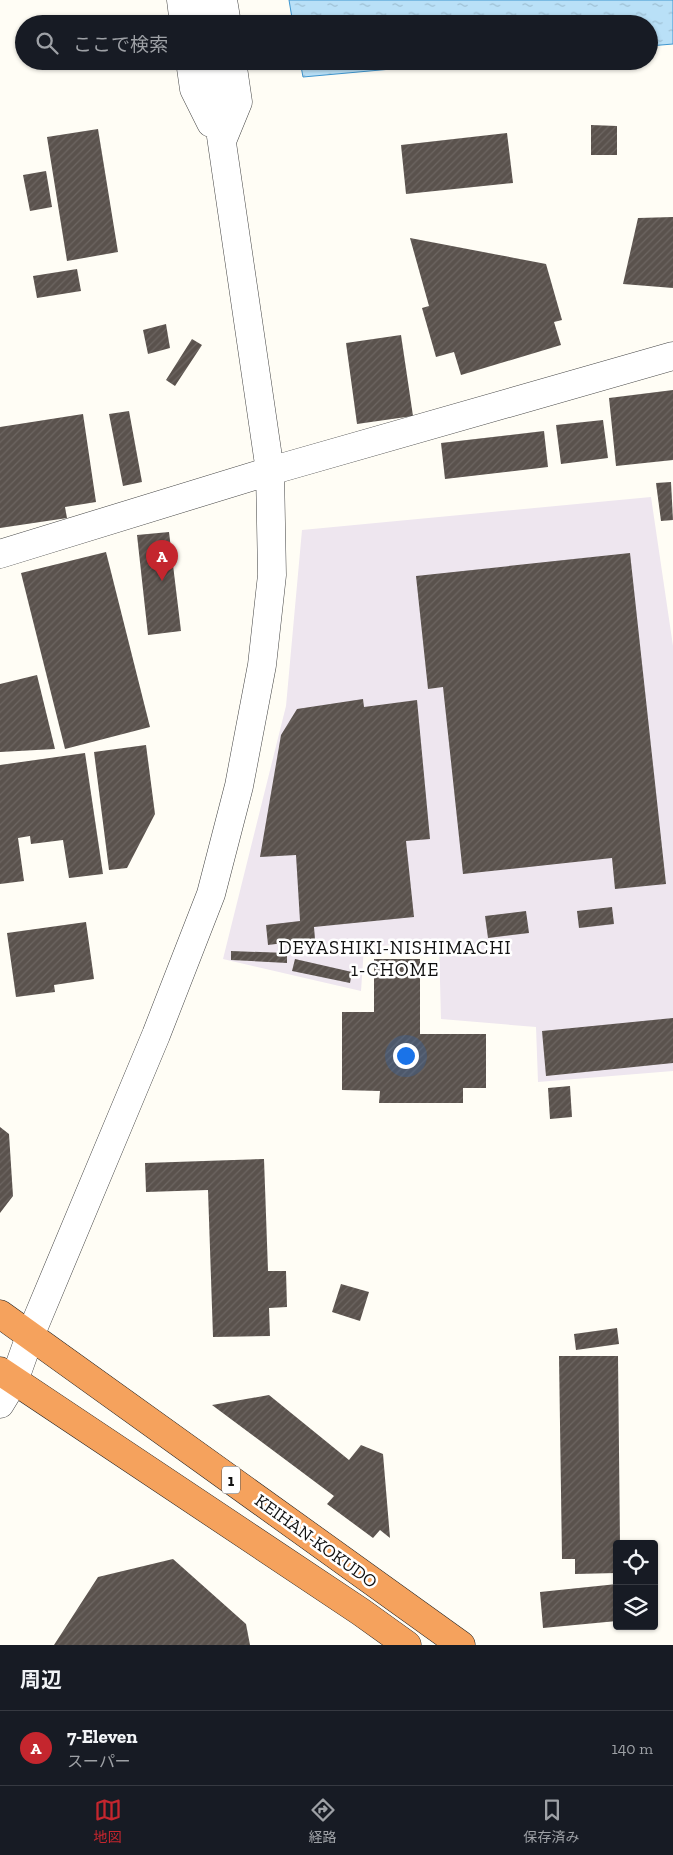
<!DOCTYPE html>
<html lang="ja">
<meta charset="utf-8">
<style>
body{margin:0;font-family:"Zilla Slab","Noto Sans JP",serif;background:#242831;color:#f1f3f6}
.controls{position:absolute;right:15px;bottom:15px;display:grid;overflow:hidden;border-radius:5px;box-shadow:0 1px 4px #0004}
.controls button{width:45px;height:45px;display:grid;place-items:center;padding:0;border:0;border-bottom:1px solid #363941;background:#171b24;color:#f1f3f6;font:25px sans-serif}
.you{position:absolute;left:405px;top:1055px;width:18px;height:18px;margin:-12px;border:4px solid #fff;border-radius:50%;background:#1a73e8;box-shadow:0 0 0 8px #1a73e833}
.badge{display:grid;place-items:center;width:32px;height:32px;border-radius:50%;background:#c4262e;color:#fff;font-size:16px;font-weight:700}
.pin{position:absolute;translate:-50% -41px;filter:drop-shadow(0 1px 2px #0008)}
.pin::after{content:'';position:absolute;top:26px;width:18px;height:15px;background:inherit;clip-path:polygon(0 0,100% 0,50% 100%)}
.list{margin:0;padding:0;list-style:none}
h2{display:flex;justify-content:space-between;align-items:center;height:65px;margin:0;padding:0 20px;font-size:21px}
h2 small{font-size:16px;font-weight:400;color:#9ea1a6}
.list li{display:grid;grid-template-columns:32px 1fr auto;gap:15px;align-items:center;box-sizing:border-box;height:75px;padding:0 20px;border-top:1px solid #363941}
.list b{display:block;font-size:19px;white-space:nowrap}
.list p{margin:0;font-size:16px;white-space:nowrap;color:#9ea1a6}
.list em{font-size:16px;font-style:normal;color:#9ea1a6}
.icon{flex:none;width:28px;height:28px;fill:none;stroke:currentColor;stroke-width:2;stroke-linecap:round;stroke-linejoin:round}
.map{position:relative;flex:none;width:673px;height:1645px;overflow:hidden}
.search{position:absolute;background:#171b24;box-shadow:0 1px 4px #0004;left:15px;right:15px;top:15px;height:55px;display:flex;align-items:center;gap:12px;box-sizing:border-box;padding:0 18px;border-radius:28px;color:#9ea1a6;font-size:19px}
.sheet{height:140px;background:#171b24}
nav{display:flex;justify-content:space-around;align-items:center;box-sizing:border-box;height:70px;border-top:1px solid #363941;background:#171b24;font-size:14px;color:#9ea1a6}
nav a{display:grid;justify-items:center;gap:2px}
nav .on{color:#c4262e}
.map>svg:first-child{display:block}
.industrial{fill:#eee6ef}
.water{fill:url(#water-ripples);stroke:#3f96cf}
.building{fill:url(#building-hatch)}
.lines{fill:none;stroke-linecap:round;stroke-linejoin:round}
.minor-casing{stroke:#444;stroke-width:29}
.highway-casing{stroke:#222;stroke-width:29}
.minor{stroke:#fff;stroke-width:28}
.highway{stroke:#f5a25d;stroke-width:28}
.labels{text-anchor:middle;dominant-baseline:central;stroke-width:5;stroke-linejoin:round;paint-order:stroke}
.shield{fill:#fff;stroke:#585858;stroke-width:1}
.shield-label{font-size:16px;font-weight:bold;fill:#111}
.street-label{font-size:18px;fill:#111;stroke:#fff}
.neighbourhood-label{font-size:19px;letter-spacing:1px;fill:#111;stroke:#fff}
</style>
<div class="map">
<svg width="673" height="1645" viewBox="0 0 673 1645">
<defs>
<pattern id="water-ripples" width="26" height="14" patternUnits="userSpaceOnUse" patternTransform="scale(1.25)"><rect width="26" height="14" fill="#b9e0f7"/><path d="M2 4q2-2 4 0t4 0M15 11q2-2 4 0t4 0" fill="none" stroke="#9ebfd3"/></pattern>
<pattern id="building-hatch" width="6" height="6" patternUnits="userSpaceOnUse" patternTransform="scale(1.25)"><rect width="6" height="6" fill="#5a524d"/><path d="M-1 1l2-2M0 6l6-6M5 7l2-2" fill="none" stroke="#6d6662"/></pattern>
</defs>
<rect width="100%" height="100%" fill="#fffdf5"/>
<path class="industrial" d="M651,497L673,646V1071L538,1082L536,1027L441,1019L439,942L364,947L361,991L223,959L286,706L302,530Z"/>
<path class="water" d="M289,0H673V44L649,46V24H293Z
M300,61H480L303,77Z"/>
<path class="building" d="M591,125L617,126V155H591Z
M98,129L118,252L67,261L47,137Z
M507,133L513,183L406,194L401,145Z
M46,171L52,207L30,211L23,175Z
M673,217V288L623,284L638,218Z
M410,238L546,264L562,320L554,322L561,345L461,375L454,352L436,357L422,308L429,306Z
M77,269L81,291L37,298L33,276Z
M166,324L170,348L148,354L143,330Z
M401,335L413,416L357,424L346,343Z
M192,339L202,345L175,386L166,380Z
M673,390V460L616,466L609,398Z
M129,411L142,482L123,486L109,414Z
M83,414L96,502L65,507L67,518L0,528V427Z
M603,420L608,458L561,464L556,425Z
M544,431L548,467L445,479L441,443Z
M671,482L673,520L661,521L656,483Z
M169,532L181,631L148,635L137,535Z
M106,552L150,727L65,749L21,573Z
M630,553L666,884L615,889L612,858L463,874L443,687L428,689L416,576Z
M37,675L55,749L0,752V684Z
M363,699L364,707L417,700L430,839L406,841L414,917L314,927L315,939L268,945L266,925L300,921L296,855L260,857L281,735L297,709Z
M146,745L155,814L127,868L109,870L94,752Z
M85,753L103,874L69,878L63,840L31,844L30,836L18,838L24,881L0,884V765Z
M612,907L614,924L579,928L577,911Z
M526,911L529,933L488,938L485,916Z
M86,922L94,979L54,985L55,992L16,997L7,933Z
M231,951L287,953V963L231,960Z
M295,959L352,972L350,983L292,971Z
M374,959H420V1034H486V1088H463V1103H379L380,1091L342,1090V1012H374Z
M673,1018V1063L546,1076L542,1031Z
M570,1086L572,1117L550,1119L548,1088Z
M0,1127L9,1134L13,1196L0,1213Z
M264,1159L268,1271H286L287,1307L269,1308L270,1336L213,1337L208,1190L146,1192L145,1163Z
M341,1284L369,1292L360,1321L332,1312Z
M617,1328L619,1344L576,1350L574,1334Z
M559,1356H618L620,1544H617V1573L575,1574V1559H562Z
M269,1395L349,1460L361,1445L383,1454L390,1538L380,1530L373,1538L327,1504L334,1496L212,1405Z
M173,1559L246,1624L250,1645H54L98,1577Z
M617,1584V1621L543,1628L540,1592Z"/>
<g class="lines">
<defs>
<path id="minor" d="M181,0L184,24
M201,0L204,24
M223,0L227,24
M190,61L194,89L211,123
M222,141L238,102L232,61
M0,554L270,471L673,356
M0,1404L14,1381L30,1336L156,1035L211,894L239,786L262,665L272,575L270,471L210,61"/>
<path id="highway" d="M0,1314L461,1645
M0,1371L361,1612L407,1645"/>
</defs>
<use href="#minor" class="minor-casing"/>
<use href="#highway" class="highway-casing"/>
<use href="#minor" class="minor"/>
<use href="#highway" class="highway"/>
</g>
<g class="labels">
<rect class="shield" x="222" y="1466.5" width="18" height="27" rx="4"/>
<g class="shield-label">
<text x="231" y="1480">1</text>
</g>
<g class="street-label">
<text transform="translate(316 1541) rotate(36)">KEIHAN-KOKUDO</text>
</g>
<g class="neighbourhood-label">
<text x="395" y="947">DEYASHIKI-NISHIMACHI<tspan x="395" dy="22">1-CHOME</tspan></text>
</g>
</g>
</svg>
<div class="controls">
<button><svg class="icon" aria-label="locate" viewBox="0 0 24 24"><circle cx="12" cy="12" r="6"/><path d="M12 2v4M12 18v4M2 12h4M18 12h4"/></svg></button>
<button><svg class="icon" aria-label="layers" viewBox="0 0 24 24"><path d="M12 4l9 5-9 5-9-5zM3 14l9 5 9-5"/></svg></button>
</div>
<div class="you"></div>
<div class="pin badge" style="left:162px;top:581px">A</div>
<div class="search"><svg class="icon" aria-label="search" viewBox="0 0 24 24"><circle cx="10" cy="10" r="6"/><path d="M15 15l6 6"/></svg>ここで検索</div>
</div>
<section class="sheet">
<h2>周辺<small></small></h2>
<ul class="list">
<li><span class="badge">A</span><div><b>7-Eleven</b><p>スーパー</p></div><em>140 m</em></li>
</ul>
</section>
<nav>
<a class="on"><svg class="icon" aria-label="map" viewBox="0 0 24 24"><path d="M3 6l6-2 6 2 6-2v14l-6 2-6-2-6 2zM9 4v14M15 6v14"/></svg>地図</a>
<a><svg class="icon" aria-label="directions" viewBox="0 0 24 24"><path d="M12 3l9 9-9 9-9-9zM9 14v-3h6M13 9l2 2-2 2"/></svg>経路</a>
<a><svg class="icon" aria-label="saved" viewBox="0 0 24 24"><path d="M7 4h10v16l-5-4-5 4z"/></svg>保存済み</a>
</nav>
